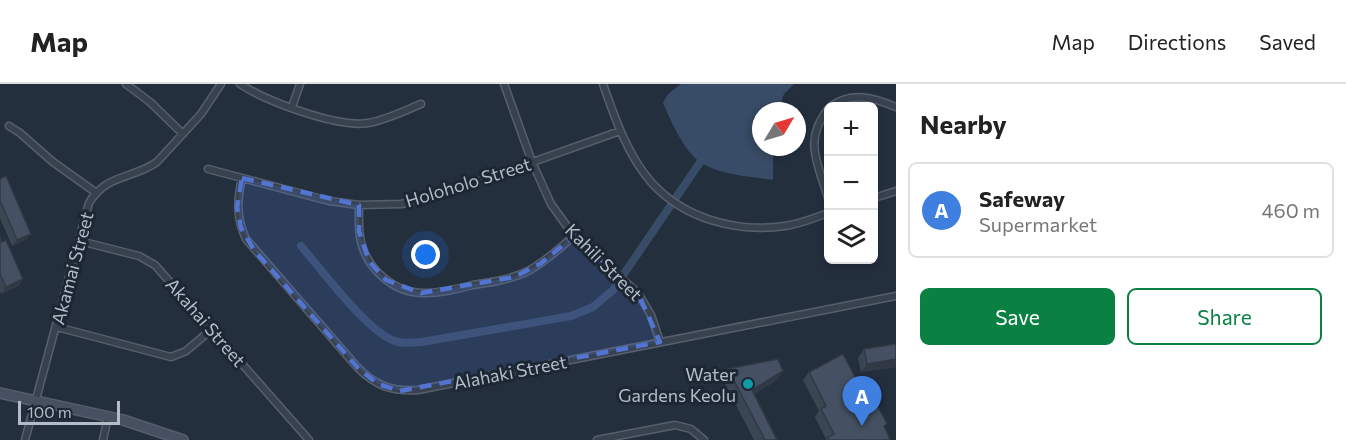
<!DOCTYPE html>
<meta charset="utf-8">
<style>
body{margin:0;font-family:Commissioner,sans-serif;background:#f6f6f6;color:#222}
.controls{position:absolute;right:18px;top:18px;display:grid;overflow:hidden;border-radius:9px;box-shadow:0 3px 9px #0003}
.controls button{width:54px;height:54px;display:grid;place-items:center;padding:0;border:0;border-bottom:2px solid #e0e0e0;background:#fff;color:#222;font:30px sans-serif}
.compass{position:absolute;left:752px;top:18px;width:54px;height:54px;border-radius:50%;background:#fff;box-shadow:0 3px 9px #0003;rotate:52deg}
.scale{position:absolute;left:18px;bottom:15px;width:102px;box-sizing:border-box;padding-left:6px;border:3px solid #b4bcc9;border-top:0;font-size:16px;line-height:21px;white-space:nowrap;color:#b4bcc9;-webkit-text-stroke:4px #1d2633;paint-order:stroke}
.you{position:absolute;left:426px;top:171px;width:21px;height:21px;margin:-15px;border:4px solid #fff;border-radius:50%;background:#1a73e8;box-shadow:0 0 0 9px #1a73e833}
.badge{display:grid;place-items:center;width:39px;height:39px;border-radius:50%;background:#0b8043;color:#fff;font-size:20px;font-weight:700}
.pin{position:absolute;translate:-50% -50px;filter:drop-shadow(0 2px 3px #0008)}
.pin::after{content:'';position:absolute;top:32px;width:21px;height:18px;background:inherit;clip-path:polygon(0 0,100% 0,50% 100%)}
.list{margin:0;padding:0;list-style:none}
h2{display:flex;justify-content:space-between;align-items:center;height:78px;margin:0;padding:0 24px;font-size:26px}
h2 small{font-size:20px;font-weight:400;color:#767676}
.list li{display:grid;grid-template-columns:39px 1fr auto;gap:18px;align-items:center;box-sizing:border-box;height:96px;margin:0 12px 12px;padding:0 12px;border:2px solid #e0e0e0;border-radius:9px}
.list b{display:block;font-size:22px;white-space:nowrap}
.list p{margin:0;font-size:20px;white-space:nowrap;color:#767676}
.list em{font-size:20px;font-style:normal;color:#767676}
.actions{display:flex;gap:12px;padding:18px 24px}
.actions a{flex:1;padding:14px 0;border:2px solid #0b8043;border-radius:9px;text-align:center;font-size:21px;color:#0b8043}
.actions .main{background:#0b8043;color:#fff}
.icon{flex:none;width:33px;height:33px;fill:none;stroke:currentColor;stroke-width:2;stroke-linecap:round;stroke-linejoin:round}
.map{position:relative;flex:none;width:896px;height:356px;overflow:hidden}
header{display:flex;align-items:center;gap:36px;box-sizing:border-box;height:84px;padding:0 30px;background:#fff;border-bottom:2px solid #e0e0e0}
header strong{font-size:28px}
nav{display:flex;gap:33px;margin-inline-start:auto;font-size:21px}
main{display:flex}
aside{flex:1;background:#fff}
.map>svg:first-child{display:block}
.water{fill:#394c67}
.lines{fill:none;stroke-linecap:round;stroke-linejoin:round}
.canal{stroke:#394c67;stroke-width:8}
.street-casing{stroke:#565f6c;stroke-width:9}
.secondary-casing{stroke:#565f6c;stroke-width:12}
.street{stroke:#38414e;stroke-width:6}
.secondary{stroke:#465061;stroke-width:9}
.wall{fill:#3b4654}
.shaded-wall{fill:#303945}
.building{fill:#455162;stroke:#303945;stroke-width:1.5}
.marked{fill:#5274d3;fill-opacity:0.2;stroke:#5274d3;stroke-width:4.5;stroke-dasharray:12 8;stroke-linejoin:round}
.culture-dot{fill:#0f9aa8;stroke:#1d2633;stroke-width:2}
.labels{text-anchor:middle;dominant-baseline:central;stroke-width:6;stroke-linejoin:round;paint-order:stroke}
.street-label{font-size:18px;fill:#b4bcc9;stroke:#1d2633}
.poi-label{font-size:18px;fill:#b4bcc9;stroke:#1d2633;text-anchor:end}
</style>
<header>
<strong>Map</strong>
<nav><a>Map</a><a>Directions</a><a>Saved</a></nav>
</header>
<main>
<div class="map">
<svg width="896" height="356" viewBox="0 0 896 356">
<rect width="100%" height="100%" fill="#242f3e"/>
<path class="water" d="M681,0H794L784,10L778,27H761V63H773V96C749,92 711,91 693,72C680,58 671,37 663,19L668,10Z"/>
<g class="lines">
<path class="canal" d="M301,162C321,185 370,252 398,258C406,260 415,258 422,258L571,232L593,223L613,206L705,71"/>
<defs>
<path id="street" d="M126,0L150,18L183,50
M240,0C266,17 337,44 368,39C386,36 404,27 421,20
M504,0L532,78L551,120L574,152L638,209L651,231L660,258
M603,0C615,34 627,70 651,98C684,135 737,149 785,142C800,140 814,134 828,129
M831,22C853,7 874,14 896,23
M292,23L300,0
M828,25C803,56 818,80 828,114
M9,42L20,49L53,78L95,108
M208,85L329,117L359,121L401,120L437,112L620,47
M242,94C237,117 236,133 246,155L358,284C376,302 393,308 418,306L896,212
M874,114L896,107
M359,121C359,134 358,146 361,158C368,186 394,209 424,209C441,209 457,205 473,201C493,198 513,195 530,186C546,177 560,164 574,152
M80,157L139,172L155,181L309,356
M57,243L171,273L186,267L212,245
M25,356L89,119C106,90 133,95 157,78L201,30L221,0
M103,356L108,333
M597,356L675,341L691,345L704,356"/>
<path id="secondary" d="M0,309L123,336L183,356"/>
</defs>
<use href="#street" class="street-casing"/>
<use href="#secondary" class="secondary-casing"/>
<use href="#street" class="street"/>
<use href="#secondary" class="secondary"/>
</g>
<path class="wall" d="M0,95L26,156L12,162L0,134Z
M0,152L19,202L1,210L0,207Z
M896,260V283L861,288L858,274L864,265Z
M728,285L777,296L754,310L777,356H754L722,294Z
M809,288L861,304L885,344L890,355V356H826V355L815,333L819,327L803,296Z"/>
<path class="shaded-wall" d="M31,150L26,156L12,162L17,156Z
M23,195L19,202L1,210L6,203Z
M896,275V283L861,288L867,280Z
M783,287L777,296L746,315L752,306Z"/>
<path class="building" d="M6,92L31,150L17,156L0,116V95Z
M0,152L2,158L6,156L23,195L6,203L0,190Z
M896,260V275L867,280L864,265Z
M843,270L861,304L864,303L871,317L874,315L887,340L884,342L890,355L888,356H829L827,354L834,350L821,325L826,322L809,288Z
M778,275L783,287L752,306L777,356H765L728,285Z"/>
<path class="marked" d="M242,94L359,121V147L369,177L386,196L421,209L514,193L540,180L574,152L638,209L660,258L400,307L378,300L358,284L254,166L241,144L237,123Z"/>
<circle class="culture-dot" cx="748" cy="300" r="6"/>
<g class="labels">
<g class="street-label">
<text transform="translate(468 98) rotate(-17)">Holoholo Street</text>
<text transform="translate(604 178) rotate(45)">Kahili Street</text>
<text transform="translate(72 184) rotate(-75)">Akamai Street</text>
<text transform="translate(206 238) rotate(49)">Akahai Street</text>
<text transform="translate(510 288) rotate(-11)">Alahaki Street</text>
</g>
<g class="poi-label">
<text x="736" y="290">Water<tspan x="736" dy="21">Gardens Keolu</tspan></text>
</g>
</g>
</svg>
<div class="controls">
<button>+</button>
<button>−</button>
<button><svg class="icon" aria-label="layers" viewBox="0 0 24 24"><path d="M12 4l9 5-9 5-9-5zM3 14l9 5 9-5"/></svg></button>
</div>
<svg class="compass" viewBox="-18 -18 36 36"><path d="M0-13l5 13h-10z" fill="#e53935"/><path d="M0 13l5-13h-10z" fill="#767676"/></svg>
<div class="scale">100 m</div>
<div class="you"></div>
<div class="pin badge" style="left:862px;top:342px;background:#3f7fe0">A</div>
</div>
<aside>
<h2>Nearby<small></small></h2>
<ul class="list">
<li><span class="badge" style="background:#3f7fe0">A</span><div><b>Safeway</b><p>Supermarket</p></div><em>460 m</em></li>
</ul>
<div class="actions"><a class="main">Save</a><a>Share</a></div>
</aside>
</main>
